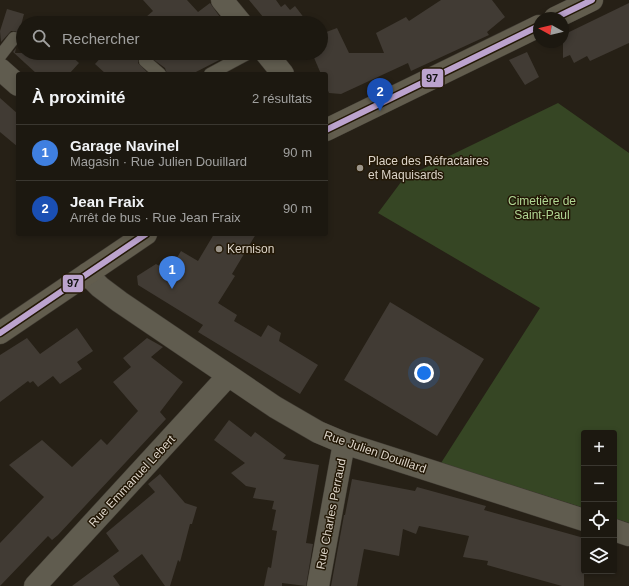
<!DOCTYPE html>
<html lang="fr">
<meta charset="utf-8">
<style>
body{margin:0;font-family:Helvetica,sans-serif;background:#29251e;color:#f1f3f6}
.controls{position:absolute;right:12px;bottom:12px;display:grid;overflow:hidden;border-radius:4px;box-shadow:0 2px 6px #0003}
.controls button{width:36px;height:36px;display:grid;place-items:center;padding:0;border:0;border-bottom:1px solid #3a3730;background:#1c1810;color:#f1f3f6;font:20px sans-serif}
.compass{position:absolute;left:533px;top:12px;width:36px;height:36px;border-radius:50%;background:#1c1810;box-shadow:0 2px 6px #0003;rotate:278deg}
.you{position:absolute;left:424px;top:373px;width:14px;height:14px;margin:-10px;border:3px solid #fff;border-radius:50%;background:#1a73e8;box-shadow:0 0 0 6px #1a73e833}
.badge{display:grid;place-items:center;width:26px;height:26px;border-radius:50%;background:#8c9099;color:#fff;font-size:13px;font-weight:700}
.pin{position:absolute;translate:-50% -33px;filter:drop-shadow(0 1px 2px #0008)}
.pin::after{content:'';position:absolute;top:21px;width:14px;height:12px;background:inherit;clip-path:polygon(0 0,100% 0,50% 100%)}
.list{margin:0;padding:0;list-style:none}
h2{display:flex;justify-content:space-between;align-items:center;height:52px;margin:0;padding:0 16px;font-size:17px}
h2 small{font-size:13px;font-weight:400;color:#a0a09f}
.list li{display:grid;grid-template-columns:26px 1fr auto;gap:12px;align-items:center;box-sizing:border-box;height:56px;padding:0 16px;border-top:1px solid #3a3730}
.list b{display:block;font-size:15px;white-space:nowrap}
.list p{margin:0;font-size:13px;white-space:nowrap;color:#a0a09f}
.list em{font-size:13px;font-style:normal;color:#a0a09f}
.icon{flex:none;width:22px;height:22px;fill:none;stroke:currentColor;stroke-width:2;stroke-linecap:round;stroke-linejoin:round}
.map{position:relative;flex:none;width:629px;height:586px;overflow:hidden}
.search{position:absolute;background:#1c1810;box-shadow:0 2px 6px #0003;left:16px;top:16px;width:312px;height:44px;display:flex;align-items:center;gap:10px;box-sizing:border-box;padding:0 14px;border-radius:22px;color:#a0a09f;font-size:15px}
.panel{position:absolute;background:#1c1810;box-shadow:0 2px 6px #0003;left:16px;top:72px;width:312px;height:164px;border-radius:4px}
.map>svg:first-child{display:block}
.green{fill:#364624}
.building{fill:#413b34}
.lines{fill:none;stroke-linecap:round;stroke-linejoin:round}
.lane-casing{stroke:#413c34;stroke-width:13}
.street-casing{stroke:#413c34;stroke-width:23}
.secondary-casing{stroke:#413c34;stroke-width:23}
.lane{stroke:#605c4f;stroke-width:12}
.street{stroke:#605c4f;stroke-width:22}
.secondary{stroke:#625d4e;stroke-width:22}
.bus-1-casing{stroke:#231806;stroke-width:9}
.bus-1{stroke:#bca3ce;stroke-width:6}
.poi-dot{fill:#9c958a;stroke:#231806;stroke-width:1.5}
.labels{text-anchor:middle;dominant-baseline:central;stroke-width:3;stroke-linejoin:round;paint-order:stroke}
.poi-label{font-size:12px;fill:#dcd4c9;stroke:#231806;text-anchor:start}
.park-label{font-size:12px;fill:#b1d694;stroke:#231806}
.street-label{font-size:12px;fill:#dcd4c9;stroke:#231806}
.line-badge{stroke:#231806;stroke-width:1.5}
.pale-badge-label{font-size:11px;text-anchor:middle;font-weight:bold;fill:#111}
</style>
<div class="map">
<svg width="629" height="586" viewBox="0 0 629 586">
<rect width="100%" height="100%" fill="#262016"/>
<path class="green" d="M558,103L629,153V523L614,518V433H584V508L441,463L540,308L378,213L404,178Z"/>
<path class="building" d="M143,0H187L198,12L210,3L220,17L216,20L219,23H139L153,11Z
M249,0H276L281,7L285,4L290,10L295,6L308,23H268Z
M441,0H492L505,17L487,32L489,35L411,71L408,63L341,94L329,93L326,86V74H321L312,53H321V34L337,28L349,53H384L376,33L406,17L409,21Z
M629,3V43L590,61L587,56L574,63L570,55L563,58V35Z
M7,9L24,14L19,33L15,31H11L1,42L0,31Z
M16,48L15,53H68L79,63L69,74H37L13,52Z
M527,52L539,77L525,85L509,60Z
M105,53H233L192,74H167L165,68L146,54L139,56L138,63L149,74H106L95,64Z
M0,98L18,114V147L0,132Z
M214,234H256L232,274L235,276L218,303L237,315L234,321L261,337L268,325L281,333L279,341L318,365L300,394L198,332L203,325L138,285L137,276L156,264L169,271L181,251L198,261Z
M390,302L484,359L437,436L344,380Z
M77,328L93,351L77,362L82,369L60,384L53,376L38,387L33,381L30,383L28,381L0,402V355L27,338L40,354Z
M147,338L163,347L151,357L183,382L160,412L166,419L58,535L52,540L48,536L0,586V543L44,497L9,465L42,440L72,467L101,439L107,445L138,411L113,382L131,367L123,358Z
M229,420L251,437L255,432L286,455L283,459L319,465L306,543L313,544L306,586L282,583V586H264L268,567L271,568L277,531L272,530L276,510L272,509L274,501L253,498L256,488L246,486L231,473L245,463L214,440Z
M160,474L185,503L197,507L192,524H190L180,562L178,560L170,586H165L142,554L113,576L120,586H72L119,551L106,533L155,492L148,484Z
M352,479L415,491L417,487L486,506L484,510L584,538V586H562L487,565L488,561L463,557L469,536L419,526L416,534L403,529L399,556L364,549L357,586H331L344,515H345Z"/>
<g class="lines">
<defs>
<path id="lane" d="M0,56L14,38
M145,61L160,74
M210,74L249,53"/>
<path id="street" d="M222,0L241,23
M266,53L283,74
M0,69L18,85
M87,274L100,287L120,302L275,407L318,432L344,443L584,520
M614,530L629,535
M35,586L228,376
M318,586L344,443"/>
<path id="secondary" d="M555,18L592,0
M326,130L539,26
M0,333L146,234"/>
</defs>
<use href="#lane" class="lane-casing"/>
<use href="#street" class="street-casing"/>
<use href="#secondary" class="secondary-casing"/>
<use href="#lane" class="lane"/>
<use href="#street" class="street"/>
<use href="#secondary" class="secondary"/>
<defs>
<path id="bus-1" d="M555,18L592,0
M326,130L539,26
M0,333L146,234"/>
</defs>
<use href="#bus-1" class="bus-1-casing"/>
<use href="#bus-1" class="bus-1"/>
</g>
<g class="poi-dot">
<circle cx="360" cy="168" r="4"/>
<circle cx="219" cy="249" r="4"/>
</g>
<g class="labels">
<g class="poi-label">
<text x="368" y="161">Place des Réfractaires<tspan x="368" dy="14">et Maquisards</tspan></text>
<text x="227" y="249">Kernison</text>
</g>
<g class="park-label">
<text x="542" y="201">Cimetière de<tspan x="542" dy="14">Saint-Paul</tspan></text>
</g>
<g class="street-label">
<text transform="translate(375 452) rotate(19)">Rue Julien Douillard</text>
<text transform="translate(132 481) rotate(-47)">Rue Emmanuel Lebert</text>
<text transform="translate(331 514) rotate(-79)">Rue Charles Perraud</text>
</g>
</g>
<g class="line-badge">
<rect x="421" y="68" width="23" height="20" rx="4" fill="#bca3ce"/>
<rect x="62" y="274" width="22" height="19" rx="4" fill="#bca3ce"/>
</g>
<g class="pale-badge-label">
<text x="432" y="82">97</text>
<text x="73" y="287">97</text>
</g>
</svg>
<div class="controls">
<button>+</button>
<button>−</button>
<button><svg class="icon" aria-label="locate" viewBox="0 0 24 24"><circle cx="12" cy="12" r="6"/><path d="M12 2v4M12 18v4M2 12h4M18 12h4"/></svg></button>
<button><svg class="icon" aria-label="layers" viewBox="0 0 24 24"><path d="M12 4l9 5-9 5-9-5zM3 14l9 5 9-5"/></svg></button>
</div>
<svg class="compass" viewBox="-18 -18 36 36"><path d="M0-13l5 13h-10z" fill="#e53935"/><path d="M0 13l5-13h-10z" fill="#a0a09f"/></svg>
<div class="you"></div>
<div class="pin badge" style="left:172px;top:289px;background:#3f7fe0">1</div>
<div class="pin badge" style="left:380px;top:111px;background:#1a4fb4">2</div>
<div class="search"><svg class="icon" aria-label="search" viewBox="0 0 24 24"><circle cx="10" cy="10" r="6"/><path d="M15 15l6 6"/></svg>Rechercher</div>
<section class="panel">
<h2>À proximité<small>2 résultats</small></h2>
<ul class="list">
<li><span class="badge" style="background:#3f7fe0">1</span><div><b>Garage Navinel</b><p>Magasin · Rue Julien Douillard</p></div><em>90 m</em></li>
<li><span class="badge" style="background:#1a4fb4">2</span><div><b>Jean Fraix</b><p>Arrêt de bus · Rue Jean Fraix</p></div><em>90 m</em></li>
</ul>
</section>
</div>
